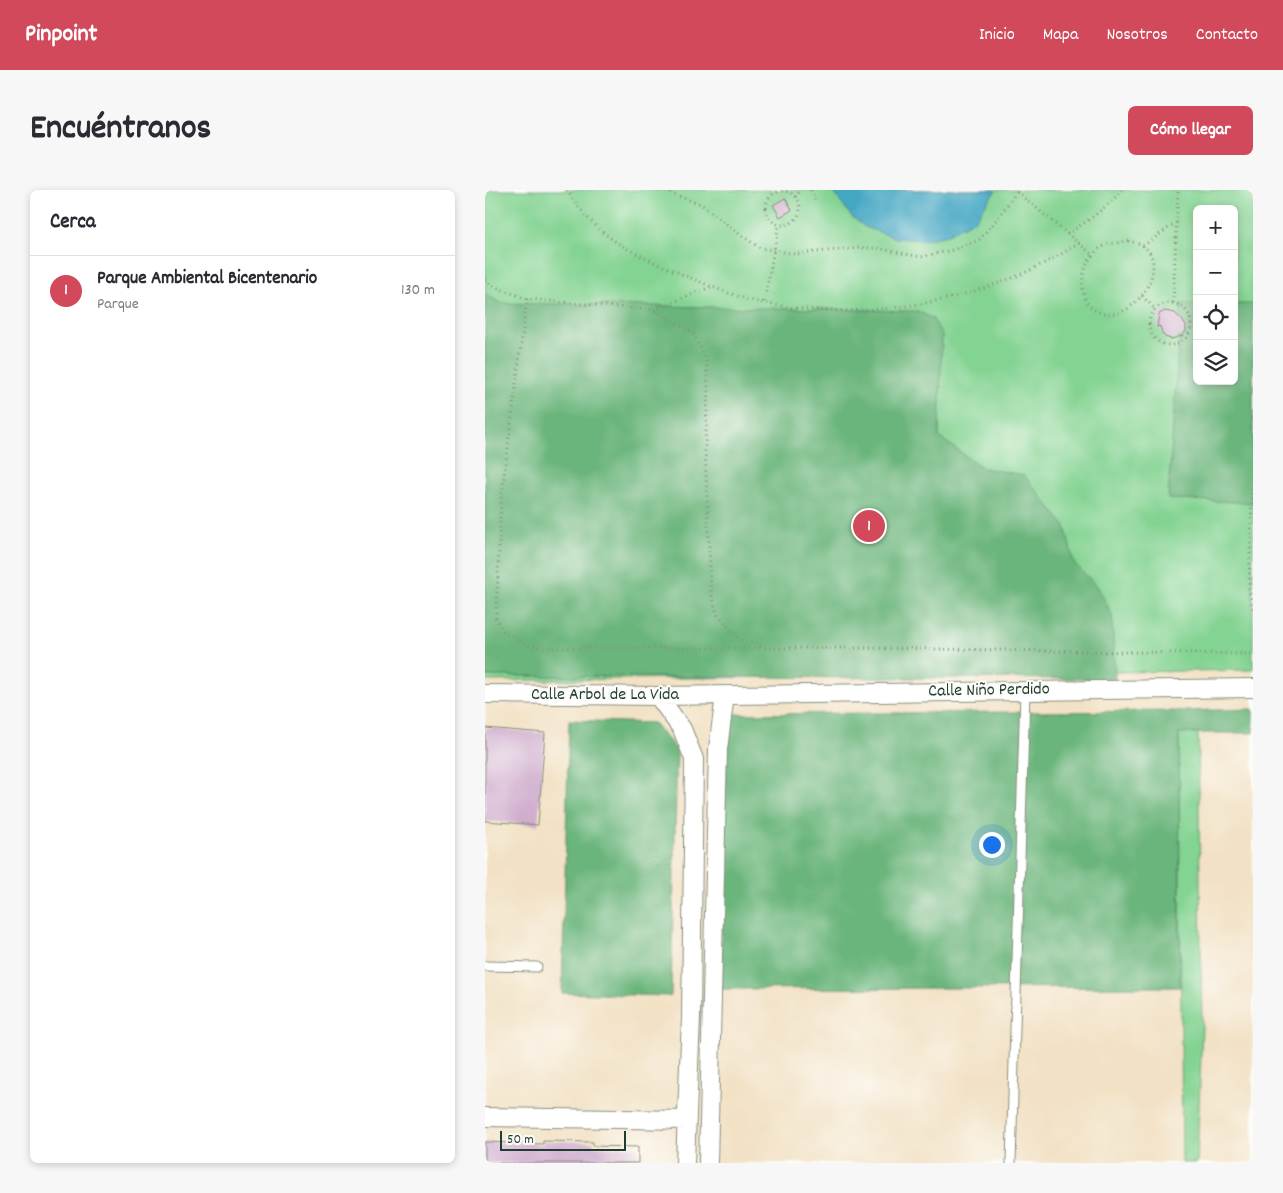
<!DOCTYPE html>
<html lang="es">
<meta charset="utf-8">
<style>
body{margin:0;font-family:Dekko,sans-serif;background:#f7f7f7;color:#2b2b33}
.controls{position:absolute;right:15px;top:15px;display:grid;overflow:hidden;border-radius:8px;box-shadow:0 2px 8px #0003}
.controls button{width:45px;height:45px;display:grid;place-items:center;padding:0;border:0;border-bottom:1px solid #e1e1e2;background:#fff;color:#2b2b33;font:25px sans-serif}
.scale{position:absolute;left:15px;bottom:12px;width:126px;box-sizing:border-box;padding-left:5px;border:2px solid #1f3d34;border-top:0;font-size:14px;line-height:18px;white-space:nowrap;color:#1f3d34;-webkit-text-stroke:4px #fdfcf7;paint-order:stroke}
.you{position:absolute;left:506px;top:654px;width:18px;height:18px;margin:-12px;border:4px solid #fff;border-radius:50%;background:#1a73e8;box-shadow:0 0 0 8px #1a73e833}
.badge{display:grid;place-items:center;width:32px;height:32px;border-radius:50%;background:#d1495b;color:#fff;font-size:16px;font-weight:700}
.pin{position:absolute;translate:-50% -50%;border:2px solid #fff;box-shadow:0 1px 5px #0006}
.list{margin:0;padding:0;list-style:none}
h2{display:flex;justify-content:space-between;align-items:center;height:65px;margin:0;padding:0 20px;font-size:21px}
h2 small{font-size:16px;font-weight:400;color:#7c7c81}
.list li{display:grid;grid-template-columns:32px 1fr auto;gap:15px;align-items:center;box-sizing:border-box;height:70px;padding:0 20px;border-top:1px solid #e1e1e2}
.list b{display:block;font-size:19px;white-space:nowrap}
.list p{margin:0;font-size:16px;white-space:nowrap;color:#7c7c81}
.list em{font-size:16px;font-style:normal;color:#7c7c81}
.icon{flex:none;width:28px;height:28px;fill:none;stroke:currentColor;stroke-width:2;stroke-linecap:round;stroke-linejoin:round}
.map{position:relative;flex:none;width:768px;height:973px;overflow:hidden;border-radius:8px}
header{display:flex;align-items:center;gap:30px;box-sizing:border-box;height:70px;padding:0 25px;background:#d1495b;color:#fff}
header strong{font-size:24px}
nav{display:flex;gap:28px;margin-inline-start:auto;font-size:18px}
.intro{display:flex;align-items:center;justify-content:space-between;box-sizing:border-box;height:120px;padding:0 30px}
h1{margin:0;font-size:35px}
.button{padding:12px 22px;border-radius:8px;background:#d1495b;color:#fff;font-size:18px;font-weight:700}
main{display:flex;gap:30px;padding:0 30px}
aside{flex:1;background:#fff;border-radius:8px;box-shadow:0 2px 8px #0003}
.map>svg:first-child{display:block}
.green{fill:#83d392;stroke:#518863;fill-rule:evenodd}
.forest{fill:#6ab57c;stroke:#447958}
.water{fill:#44a7c4;stroke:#32727c}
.building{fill:#d0adcf}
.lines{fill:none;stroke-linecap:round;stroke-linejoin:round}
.lane-casing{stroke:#888f7c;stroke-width:11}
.street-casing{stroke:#888f7c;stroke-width:20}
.path{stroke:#888f7c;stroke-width:3;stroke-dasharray:1 4;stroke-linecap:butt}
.lane{stroke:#fff;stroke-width:9}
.street{stroke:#fff;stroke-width:18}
.labels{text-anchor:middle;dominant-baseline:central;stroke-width:4;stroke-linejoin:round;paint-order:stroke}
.street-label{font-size:18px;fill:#1f3d34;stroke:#fdfcf7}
</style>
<header>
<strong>Pinpoint</strong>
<nav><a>Inicio</a><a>Mapa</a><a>Nosotros</a><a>Contacto</a></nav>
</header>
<div class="intro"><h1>Encuéntranos</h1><a class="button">Cómo llegar</a></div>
<main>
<aside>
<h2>Cerca<small></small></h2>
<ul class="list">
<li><span class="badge">1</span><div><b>Parque Ambiental Bicentenario</b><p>Parque</p></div><em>130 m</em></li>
</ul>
</aside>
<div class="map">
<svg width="768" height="973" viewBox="0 0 768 973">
<rect width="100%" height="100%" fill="#fdfcf7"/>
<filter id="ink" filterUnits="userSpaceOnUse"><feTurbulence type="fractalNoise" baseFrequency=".02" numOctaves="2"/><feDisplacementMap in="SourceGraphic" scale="10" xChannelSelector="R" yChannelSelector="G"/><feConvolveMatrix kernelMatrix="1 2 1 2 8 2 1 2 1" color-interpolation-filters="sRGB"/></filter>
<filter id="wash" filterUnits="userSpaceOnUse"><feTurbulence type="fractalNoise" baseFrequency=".0096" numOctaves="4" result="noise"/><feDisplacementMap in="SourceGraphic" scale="20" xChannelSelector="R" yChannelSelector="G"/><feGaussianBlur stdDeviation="1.12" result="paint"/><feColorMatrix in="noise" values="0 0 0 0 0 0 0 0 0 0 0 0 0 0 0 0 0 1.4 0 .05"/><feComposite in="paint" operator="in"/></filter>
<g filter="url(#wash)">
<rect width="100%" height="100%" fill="#f2e1c4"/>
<path class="green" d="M0,0H768V480L0,491ZM712,19H749V191H712Z
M694,542L713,543L717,836L712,973H697Z"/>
<path class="forest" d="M0,104L16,113L433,121L448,129L457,145L454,247L498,278L539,285L580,336L589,373L613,397L627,425L630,489L0,486Z
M696,114H712V191H749V114H768V313L683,309Z
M768,519V543H694L695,797L235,799L242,524L693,521Z
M84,530L169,533L192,560L186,806L77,803Z"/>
<path class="water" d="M347,0H511L490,30L459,46L439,50L410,48L380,37L367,27Z"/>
<g id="blocks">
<path class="building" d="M300,8L307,20L295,27L288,15Z
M680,121L690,123L697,130L701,135V141L697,146L686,149L680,147L677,143L675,136L672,137L674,124Z
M0,538L60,543L53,635L0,631Z
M58,951L108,952V956L153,957V973H0V952L58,954Z"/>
</g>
</g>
<g filter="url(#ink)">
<use href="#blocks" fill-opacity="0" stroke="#888f7c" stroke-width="1"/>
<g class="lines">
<defs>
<path id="lane" d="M0,776L52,777
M526,973L540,501"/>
<path id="street" d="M0,504L173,506L768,498
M173,506L197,539L209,569L206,827L200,973
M0,927L202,930
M223,973L233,559L240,505"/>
</defs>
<use href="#lane" class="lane-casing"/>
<use href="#street" class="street-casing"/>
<path class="path" d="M82,0C111,47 143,61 192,82C213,91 234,100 255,107C270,112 288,115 303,117C314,119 326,119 338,120C426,124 519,102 594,53
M181,0L187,4L216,14L253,43L275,58L310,64L373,58H391L436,67L467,60L494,50L509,33L533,0
M326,0L331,13
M281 18a17 17 0 1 1 34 0a17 17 0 1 1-34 0Z
M532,2L608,65
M310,7L316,0
M582,44C603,31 621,18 637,0
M643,51C648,52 654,53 658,56C684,72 655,126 623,124C589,122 592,75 614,59C622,53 634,52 643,51Z
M658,56L692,32
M0,90L8,96L42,109L168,120L207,142L221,168L223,198L220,261L226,402L232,424L255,450L283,458H389L768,464
M657,106L670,119
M42,109L16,310L11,428L17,440L42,455L57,458H278
M279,112L294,34
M664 134a21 21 0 1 1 42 0a21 21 0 1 1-42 0Z
M688,113L693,0
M169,120L228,96
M768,263L764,399L768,419"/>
<use href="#lane" class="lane"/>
<use href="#street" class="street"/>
</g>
</g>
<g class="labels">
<g class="street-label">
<text transform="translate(504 501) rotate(-1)">Calle Niño Perdido</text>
<text x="120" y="505">Calle Arbol de La Vida</text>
</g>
</g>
</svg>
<div class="controls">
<button>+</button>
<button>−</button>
<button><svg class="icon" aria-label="locate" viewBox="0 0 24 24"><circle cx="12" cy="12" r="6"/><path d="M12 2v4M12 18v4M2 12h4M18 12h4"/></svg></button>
<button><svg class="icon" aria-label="layers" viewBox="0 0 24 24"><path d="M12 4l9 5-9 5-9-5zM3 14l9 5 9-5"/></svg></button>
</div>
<div class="scale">50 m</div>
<div class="you"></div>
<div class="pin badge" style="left:384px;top:336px">1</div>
</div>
</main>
